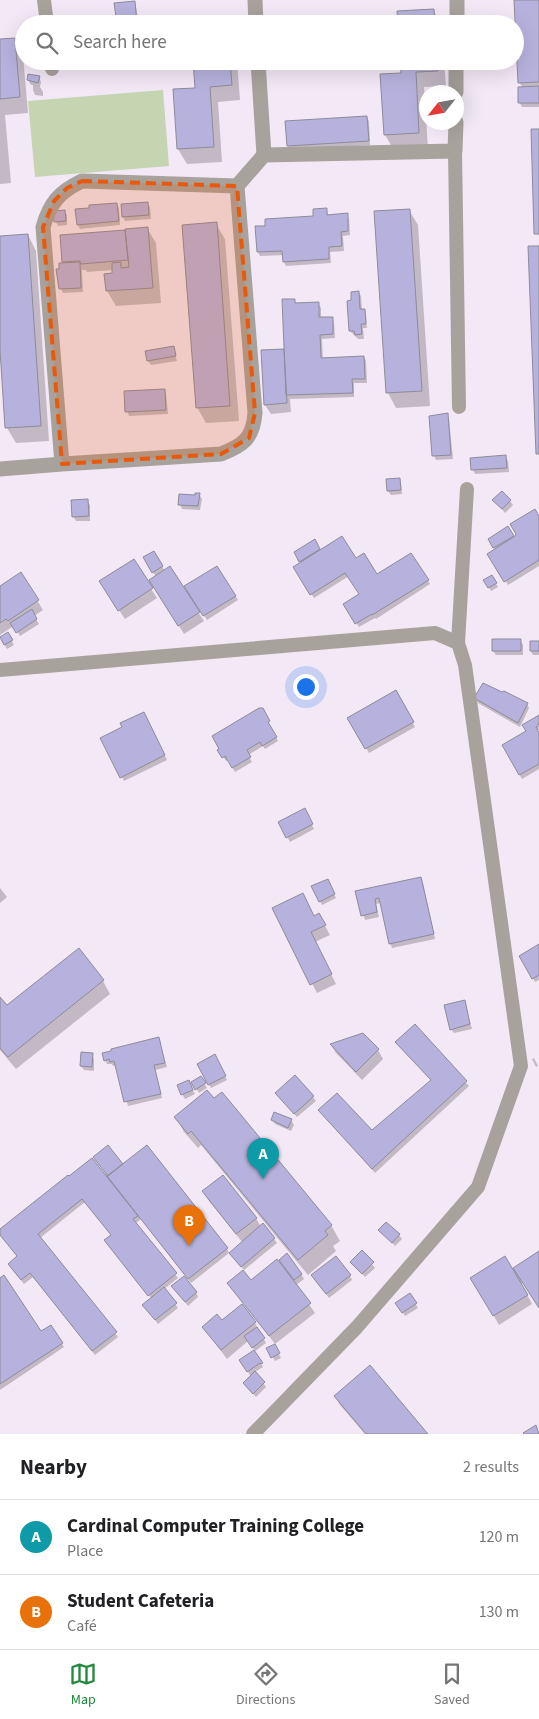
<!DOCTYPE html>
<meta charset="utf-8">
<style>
body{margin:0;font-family:"Source Sans 3",sans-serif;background:#f2f2f2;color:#202124}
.compass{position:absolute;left:419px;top:85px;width:45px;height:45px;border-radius:50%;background:#fff;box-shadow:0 5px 20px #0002;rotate:239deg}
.you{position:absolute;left:305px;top:686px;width:18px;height:18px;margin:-12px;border:4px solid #fff;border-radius:50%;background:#1a73e8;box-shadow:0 0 0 8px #1a73e833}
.badge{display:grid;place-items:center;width:32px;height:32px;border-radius:50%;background:#21883d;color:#fff;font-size:16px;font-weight:700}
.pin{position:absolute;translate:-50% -41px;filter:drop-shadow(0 1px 2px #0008)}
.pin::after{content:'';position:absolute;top:26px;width:18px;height:15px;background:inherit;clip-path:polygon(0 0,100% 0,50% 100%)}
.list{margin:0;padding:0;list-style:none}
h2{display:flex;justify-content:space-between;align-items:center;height:65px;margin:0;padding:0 20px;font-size:21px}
h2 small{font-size:16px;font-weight:400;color:#757577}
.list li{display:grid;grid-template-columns:32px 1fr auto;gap:15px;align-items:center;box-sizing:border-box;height:75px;padding:0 20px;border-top:1px solid #e0e0e0}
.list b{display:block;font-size:19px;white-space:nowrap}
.list p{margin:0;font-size:16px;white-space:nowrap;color:#757577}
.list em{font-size:16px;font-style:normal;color:#757577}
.icon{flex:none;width:28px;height:28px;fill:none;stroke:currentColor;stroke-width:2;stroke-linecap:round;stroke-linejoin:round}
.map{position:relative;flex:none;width:539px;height:1434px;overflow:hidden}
.search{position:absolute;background:#fff;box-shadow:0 5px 20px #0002;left:15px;right:15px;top:15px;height:55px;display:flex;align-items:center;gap:12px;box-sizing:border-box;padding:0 18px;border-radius:28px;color:#757577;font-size:19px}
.sheet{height:215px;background:#fff}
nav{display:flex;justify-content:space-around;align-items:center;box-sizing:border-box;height:70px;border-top:1px solid #e0e0e0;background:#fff;font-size:14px;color:#757577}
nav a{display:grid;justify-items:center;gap:2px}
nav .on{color:#21883d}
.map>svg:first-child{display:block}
.green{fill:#c6d5b1}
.shadow{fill:#0003}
.building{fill:#b7b2dd;stroke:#8d8b9b}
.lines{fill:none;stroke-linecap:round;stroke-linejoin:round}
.lane{stroke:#a8a29d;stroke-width:14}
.street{stroke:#a8a29d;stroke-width:15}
.marked{fill:#e8590c;fill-opacity:0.2;stroke:#e8590c;stroke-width:4;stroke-dasharray:10 6;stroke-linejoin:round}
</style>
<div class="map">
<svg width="539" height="1434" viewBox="0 0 539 1434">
<rect width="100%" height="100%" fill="#f3e8f6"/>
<path class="green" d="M163,90L169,166L35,177L28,101Z"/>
<path class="shadow" d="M516,0H539V107H522L520,103L519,88H523L519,82Z
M134,2L136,7L139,24H118Z
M433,10L441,24H399Z
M14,39L23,55L28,113L5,115L11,183L0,184V40Z
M194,61H237L240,100L218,102L222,162L187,164L178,149L196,89Z
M401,61H444L446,86L424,87L428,149L394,150L385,135L402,74Z
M39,77L41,82L40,87L43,92V96L35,95L33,90V85H31L28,80Z
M366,117L369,121L370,145L291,150L288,146Z
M147,203L150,207L151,219L125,221L123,217Z
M116,204L119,208L120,225L80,229L78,225Z
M326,209L329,216L347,215L349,219L350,235L343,236L344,251L330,252L331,263L286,266L284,262V255L260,256L258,252L256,227L315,217Z
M409,210L418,225L430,406L396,408L388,393L375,212Z
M64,211L67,215V225L58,226L56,222Z
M216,224L225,239L239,421L206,423L197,407Z
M147,228L156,243L161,303L116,306L107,291L114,274L113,270L87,272L86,270H82L83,292L63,293L61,289L58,270L65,264L63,261L125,231L127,235Z
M28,235L36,251L49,441L16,443L7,428L0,332V237Z
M358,292L361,296L362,310H364L366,315L367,328H363L364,339H358L350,331L353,301Z
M294,300L296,304L318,303L321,308V318H332L334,322L335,338L322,339L323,359L364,357L366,361L367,383H354V397L290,399L291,412L271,414L265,405L283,350L286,356Z
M173,348L177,361L151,365L148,361Z
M164,390L166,394L168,414L129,416L127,411Z
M447,415L449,419L453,459L436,460L434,456L430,417Z
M505,457L508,461L509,472L475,474L473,470L472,459Z
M399,480L401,484L402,494L391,495L388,491L387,481Z
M199,494L202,499L200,510L182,509L180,504Z
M494,500L510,501L513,505L505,513Z
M87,501L90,505V521H76L73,516Z
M539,518V566L508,585L489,554L495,550L489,540L508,528L514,539Z
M314,541L320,551L355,559L377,576L411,555L430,584L376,619L375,618L359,627L344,604L360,595L349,576L314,598L294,568L301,563L295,553Z
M154,553L165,571L198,612L204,621L184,634L156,589V577L145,558Z
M133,561L157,598L125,619L106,591Z
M217,567L238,600L207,620L186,587Z
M21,574L43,610L34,616L39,624L20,636L15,628L13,629L12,627L0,635V588Z
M491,576L498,587L491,591L485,580Z
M8,634L14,645L7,649L1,638Z
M493,640H520L523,645V655H496L493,651Z
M539,642V655H533L531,651Z
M395,692L415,727L369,753L349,718Z
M503,694L527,704L529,708L520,727L478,703L476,698Z
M262,710L278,741L265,749L263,746L248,755L252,762L235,772L228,760L226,761L219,750Z
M539,716V730L537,731L539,735V769L522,779L503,745L527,732Z
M146,718L167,760L124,781L102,738Z
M304,810L314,829L290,842L280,822Z
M421,878L423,883L435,939L392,948L390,943L381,903L376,904L379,917L365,920L357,892Z
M330,885L336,898L322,905L320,901Z
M0,888L7,897L0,903Z
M274,909L314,917L324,924L330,935L315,942L336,984L317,993Z
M539,946V980L535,982L521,957Z
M78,950L103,981L110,994L16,1069L0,1050V999L6,1007Z
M464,1001L472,1029L454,1033L451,1029Z
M415,1026L469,1086L375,1173L319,1110L372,1132L432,1081L399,1046Z
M158,1038L167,1067L155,1070L162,1098L128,1106L117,1065L113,1066L112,1064H107L105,1060Z
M331,1045L378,1050L383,1059L362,1080L336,1053Z
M92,1055L94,1059V1071L84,1070L81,1066Z
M214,1056L227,1080L211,1088L198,1064Z
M534,1058L538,1066L536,1067L532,1059Z
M201,1078L207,1088L199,1093L193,1083Z
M191,1086L195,1094L185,1099L182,1094Z
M313,1097L316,1101L297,1117L280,1098Z
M176,1117L331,1225L340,1241L333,1246L336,1251L308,1275L201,1145L198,1148L184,1132Z
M273,1120H291L294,1125L291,1131L275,1124Z
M97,1161L123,1166L227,1249L229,1253L191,1283L141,1219L136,1223L178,1278L164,1289L178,1308L158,1324L147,1309L152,1299L109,1245L112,1236L85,1202L40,1238L118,1337L95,1355L33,1277L24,1284L12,1269L18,1257L0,1234V1230L104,1176L106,1174Z
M204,1192L256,1218L261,1227L263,1225L277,1243L244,1270L233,1257L243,1243L209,1201Z
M380,1230L399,1235L402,1239L395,1246Z
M362,1252L375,1268L365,1277L352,1262Z
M539,1253V1307L523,1282L521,1283L532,1304L499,1325L472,1278L512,1270Z
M280,1260L301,1274L304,1279L296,1285L315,1313L275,1344L229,1283L250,1281L284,1270L285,1269Z
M350,1276L352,1280L329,1298L315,1280Z
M0,1279L41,1333L51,1327L64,1347L0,1390Z
M175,1290L196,1292L198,1297L188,1306Z
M410,1295L418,1308L405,1316L397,1303Z
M242,1306L255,1323L266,1343L254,1352L263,1367L255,1372L266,1387L256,1397L247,1387L251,1377L241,1360L255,1351L248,1341L227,1359L203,1327L222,1322Z
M274,1345L281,1358L275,1361L268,1349Z
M335,1396L426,1434H365L340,1405Z"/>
<path class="building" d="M514,0H539V82L518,83Z
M135,1L137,24H117L114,3Z
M434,9L435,24H398L397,11Z
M15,38L20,97L0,99V39Z
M193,61H230L232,85L210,87L214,147L177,149L173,89L195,88Z
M400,61H437L438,71L416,72L419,133L384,135L380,74L401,73Z
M28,74L40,76L38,83L27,80Z
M539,86V103H518V87Z
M367,116L369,141L287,146L285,121Z
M531,129H539V234H534Z
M148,202L149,215L122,217L121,204Z
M117,203L119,221L77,225L75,209L89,208V205Z
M327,208V215L348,213V231L341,232L342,246L329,247V259L283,262L282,251L257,252L255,226H265V219L313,216V209Z
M410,209L422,391L386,393L374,211Z
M65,210L66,221L54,222L53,211Z
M217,222L230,406L196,408L182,225Z
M148,227L153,288L106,291L104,274L112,273V263L121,262V268L129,267L125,229Z
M125,230L128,260L81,264L80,261L62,262L60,235Z
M28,234L41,426L5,428L0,350V236Z
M528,246H539V454H536Z
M80,262L81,288L59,289L56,269H59V263Z
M359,291L360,309H365L366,324H361L362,334L355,335L354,331H349L347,301L351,300V292Z
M282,299H295V303L319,302V317H333V334L320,335L321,358L364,356L365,379H352L353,393L286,395Z
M174,346L176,356L147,361L145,351Z
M284,349L287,403L264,405L261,350Z
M165,389L166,410L125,412L124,391Z
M448,413L451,455L432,456L429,416Z
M506,455L507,468L471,470L470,458Z
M400,478L401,490L387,491L386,479Z
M502,491L511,500L502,509L492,500Z
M195,493H200L198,506L178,505L179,494L195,495Z
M88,499L89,516L72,517L71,500Z
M535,509L539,516V560L504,582L487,554L515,536L516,534L510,524Z
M508,526L514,536L493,548L488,539Z
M342,536L356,558L364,553L377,574L411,553L429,580L372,615V614L355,624L343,604L359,594L345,573L310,595L293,567Z
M315,539L320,549L299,562L294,552Z
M154,551L163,566L152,573L143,557Z
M134,559L153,588L118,611L99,581Z
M170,566L200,612L178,626L149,580Z
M217,566L236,596L203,616L184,586Z
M21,572L39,600L8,621L6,619L0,623V586Z
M492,575L497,583L488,588L483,580Z
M32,609L37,619L16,633L10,623Z
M8,632L13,640L4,645L0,637Z
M492,639H521V651H492Z
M530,641H539V651H530Z
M483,683L502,692L504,691L528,703L518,723L474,698Z
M396,690L414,722L365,749L347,718Z
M259,708H263L270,721L268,722L277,737L262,746L260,742L247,750L251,757L232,768L225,756L222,758L217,750L219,749L212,736Z
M144,712L165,755L120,778L100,738L122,727L120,723Z
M539,715V724L536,727L539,733V764L519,775L502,745L526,731L522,725Z
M305,808L313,824L286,838L278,822Z
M421,877L434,934L389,944L379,898L375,899L377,912L361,916L355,891Z
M328,879L335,894L319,902L311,886Z
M303,893L314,916L319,913L326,925L311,932L332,974L310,985L272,908Z
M539,944V975L532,979L519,956Z
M79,948L104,980L8,1057L0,1048V997L7,1005Z
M465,1000L470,1024L450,1030L444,1005Z
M415,1024L467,1081L372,1169L318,1110L337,1093L372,1130L431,1080L395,1042Z
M363,1033L379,1049L356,1072L330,1044Z
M159,1037L165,1063L154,1065L161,1094L124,1102L114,1061L110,1062L109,1059L104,1061L102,1053L111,1051V1049Z
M81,1052L93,1053L92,1067L80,1066Z
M215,1054L226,1076L208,1085L197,1064Z
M295,1075L314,1096L294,1114L275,1093Z
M201,1076L206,1083L195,1090L191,1082Z
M189,1080L193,1090L181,1095L177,1085Z
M207,1090L214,1098L222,1092L332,1225L325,1231L328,1235L298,1260L191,1131L188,1134L174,1117Z
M274,1112L292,1119L288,1128L271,1120Z
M108,1145L123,1164L108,1176L93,1157Z
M147,1145L228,1248L188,1279L107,1176Z
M92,1158L138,1216L133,1219L177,1273L148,1296L104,1240L111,1235L82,1199L38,1234L117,1332L92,1351L30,1273L21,1280L8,1264L17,1256L0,1235V1229L68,1175L69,1176Z
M223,1175L257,1218L236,1234L202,1191Z
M386,1222L400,1234L392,1243L378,1230Z
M263,1223L275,1238L241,1267L229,1253Z
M362,1250L374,1262L362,1274L350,1262Z
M539,1251V1308L513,1268Z
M287,1253L302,1274L294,1280L279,1260Z
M336,1256L351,1275L326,1294L311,1275Z
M505,1256L528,1295L493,1316L470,1278Z
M277,1259L311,1303L269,1336L227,1283L243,1270L251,1280Z
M4,1275L41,1331L51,1325L63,1343L0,1384V1278Z
M184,1276L197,1292L185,1302L171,1286Z
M164,1287L177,1303L155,1320L142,1305Z
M410,1293L417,1303L402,1313L395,1303Z
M242,1304L256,1322L221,1350L202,1327L217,1314L222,1320Z
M257,1327L265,1338L252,1348L244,1336Z
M275,1344L280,1353L271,1358L266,1348Z
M254,1350L263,1363L261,1364L260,1363L247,1372L239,1360Z
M370,1365L428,1434H366L334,1396Z
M255,1371L265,1382L253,1394L243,1383Z
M536,1425L539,1434H524L523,1433Z"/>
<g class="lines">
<path class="lane" d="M44,0L47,24
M51,61L52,69
M455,151L459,407
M458,643L467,489
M0,670L435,633L458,643L465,665L521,1066L478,1187L357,1327L253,1434"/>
<path class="street" d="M255,0L256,24
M457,24V0
M258,61L264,155
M456,92V61
M237,186L82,181C59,192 50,203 43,227L62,464L221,454C244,445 253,438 255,413L237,186L264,155L455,151L456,122
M0,469L62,464"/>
</g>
<path class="marked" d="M82,181L237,186L255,413L249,438L221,454L62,464L43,227L54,201L67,188Z"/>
</svg>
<svg class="compass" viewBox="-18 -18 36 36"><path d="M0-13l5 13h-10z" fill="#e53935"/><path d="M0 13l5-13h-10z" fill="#757577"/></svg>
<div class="you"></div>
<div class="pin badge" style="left:263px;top:1179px;background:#0f9aa8">A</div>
<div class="pin badge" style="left:189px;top:1246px;background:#e8710a">B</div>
<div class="search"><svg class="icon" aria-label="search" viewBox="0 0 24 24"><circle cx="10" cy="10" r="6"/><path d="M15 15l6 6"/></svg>Search here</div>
</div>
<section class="sheet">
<h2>Nearby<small>2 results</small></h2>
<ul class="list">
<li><span class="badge" style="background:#0f9aa8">A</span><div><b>Cardinal Computer Training College</b><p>Place</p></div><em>120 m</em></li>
<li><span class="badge" style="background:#e8710a">B</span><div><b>Student Cafeteria</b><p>Café</p></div><em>130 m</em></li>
</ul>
</section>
<nav>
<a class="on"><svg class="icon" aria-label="map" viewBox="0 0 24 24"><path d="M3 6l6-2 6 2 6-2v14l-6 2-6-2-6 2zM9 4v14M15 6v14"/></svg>Map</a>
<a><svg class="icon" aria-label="directions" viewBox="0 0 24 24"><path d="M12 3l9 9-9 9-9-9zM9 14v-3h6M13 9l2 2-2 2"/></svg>Directions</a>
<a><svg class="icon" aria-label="saved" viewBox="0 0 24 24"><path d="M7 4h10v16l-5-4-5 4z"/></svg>Saved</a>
</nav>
